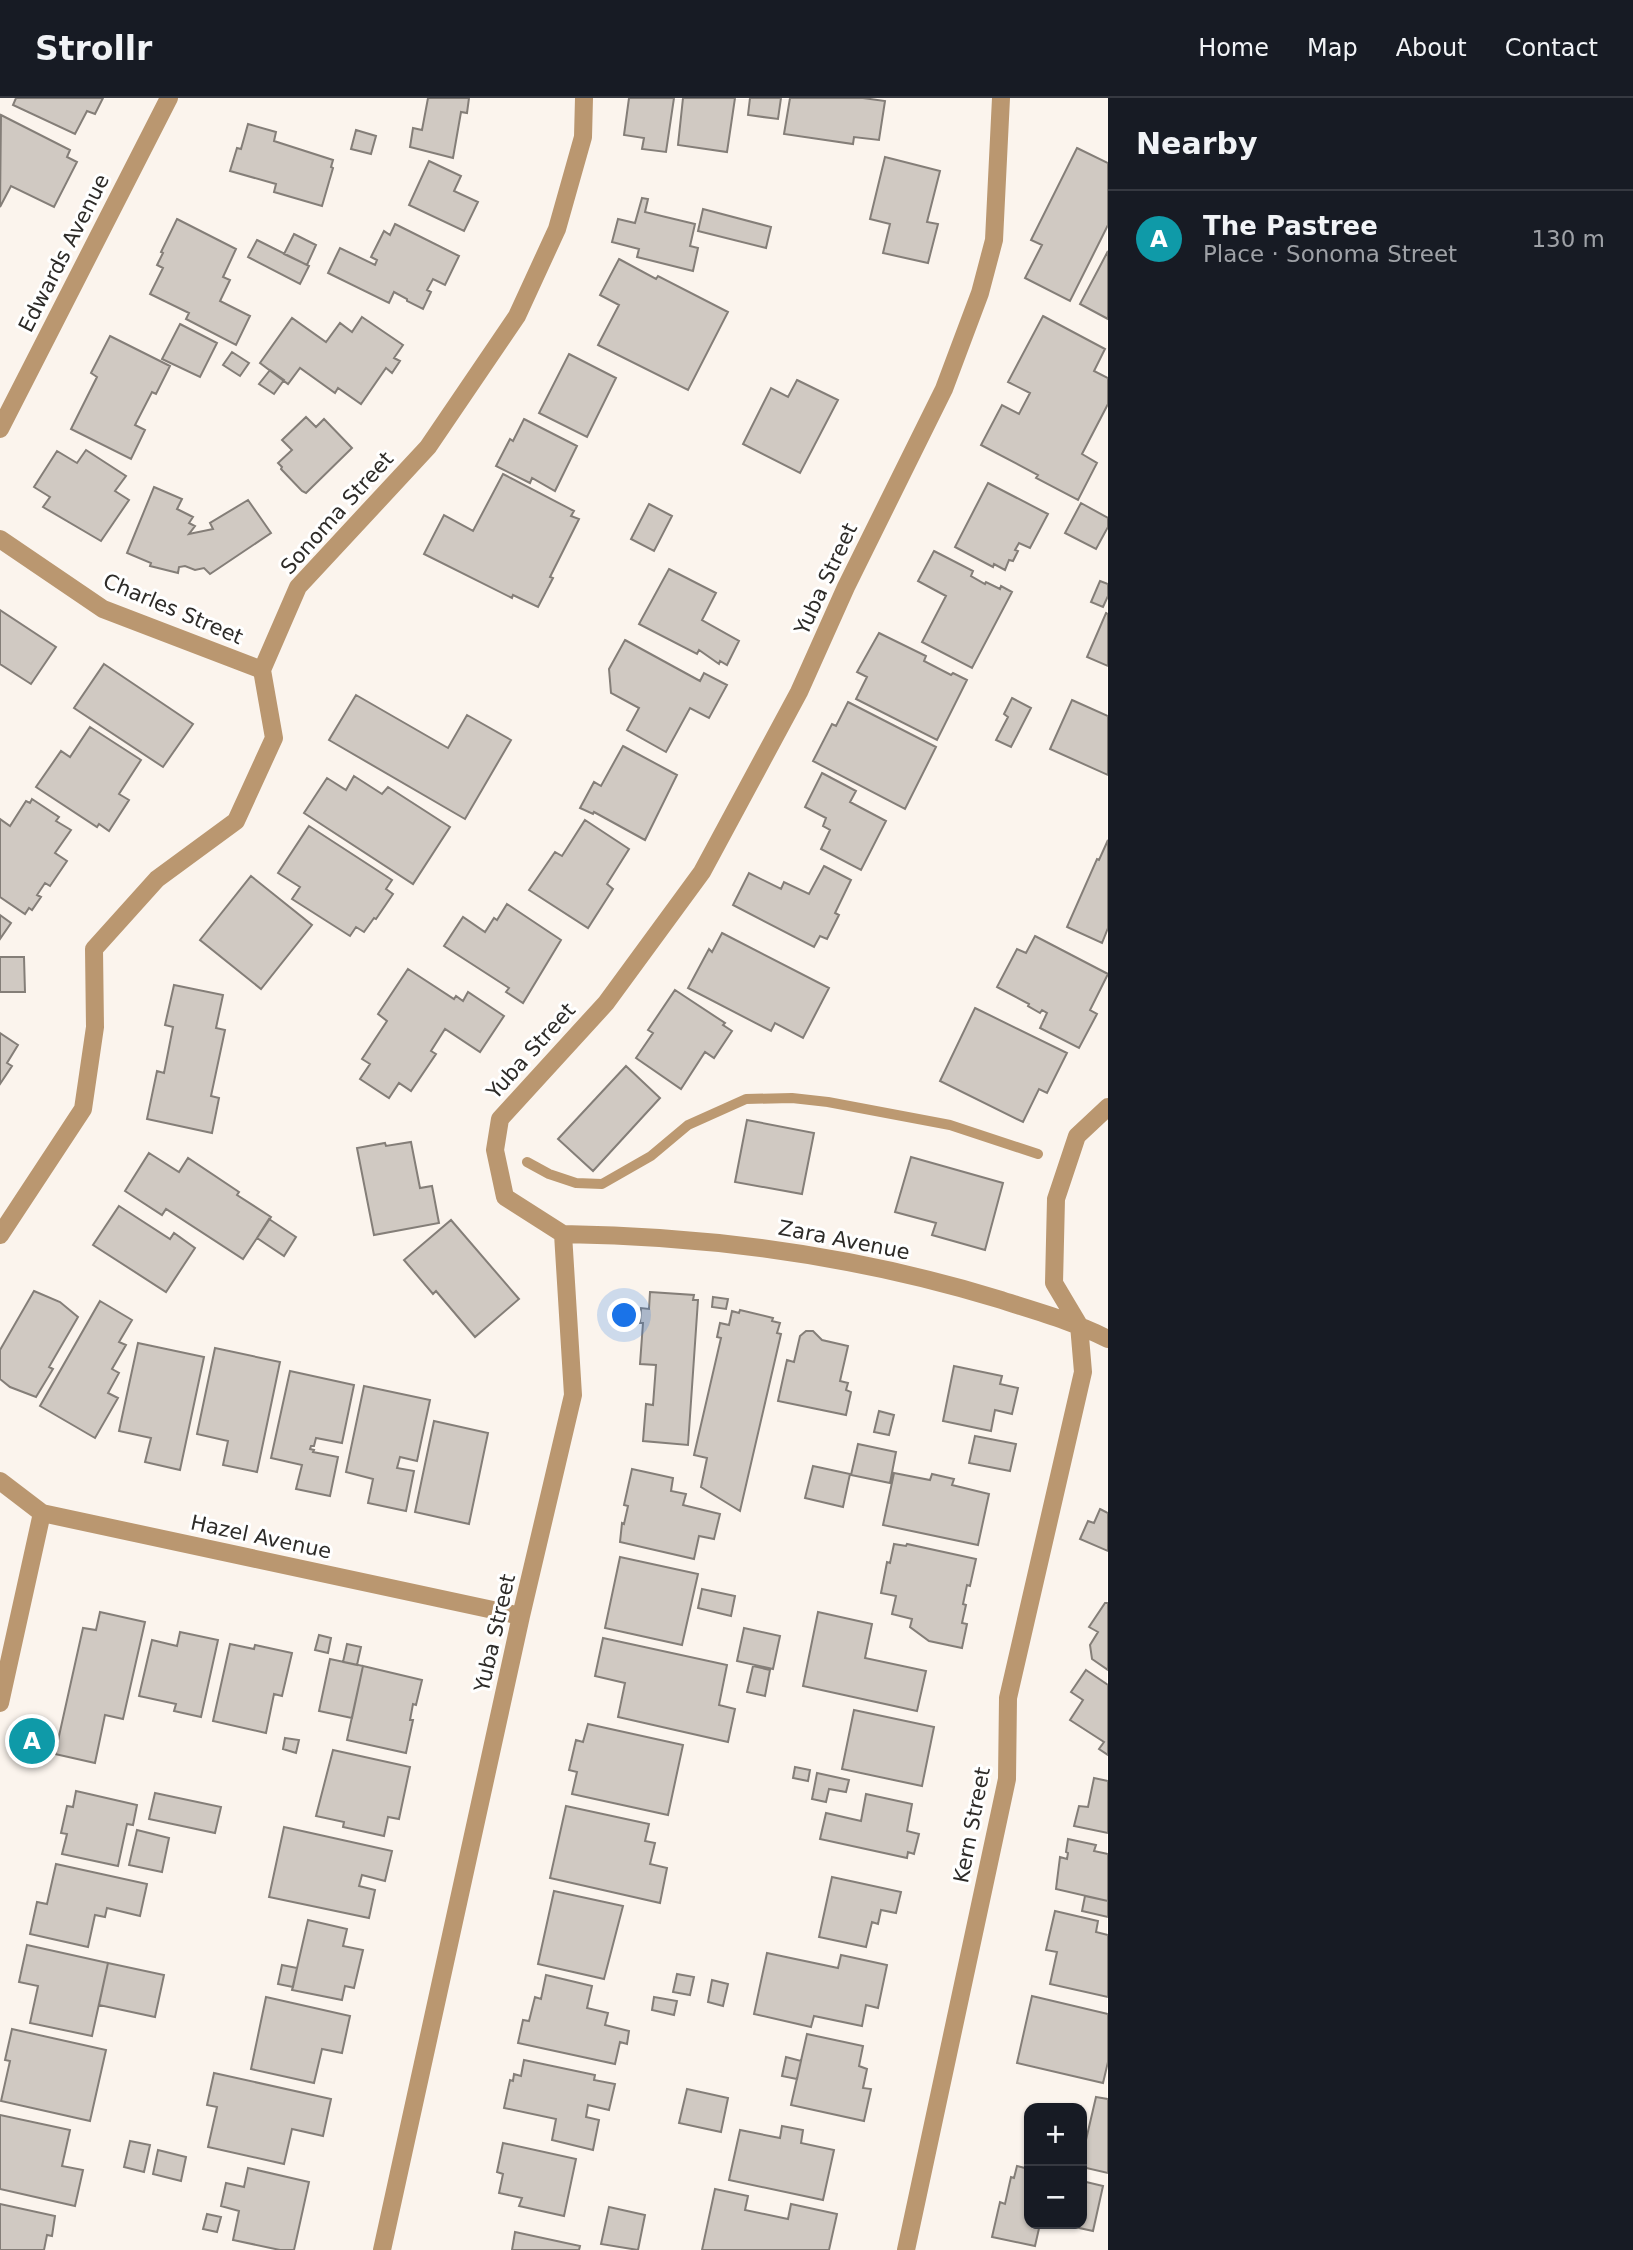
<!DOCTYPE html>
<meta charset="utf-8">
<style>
body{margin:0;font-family:"DejaVu Sans",sans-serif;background:#20242c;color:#f1f3f6}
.controls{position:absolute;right:21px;bottom:21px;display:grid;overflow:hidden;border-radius:14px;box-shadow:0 2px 5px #0004}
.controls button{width:63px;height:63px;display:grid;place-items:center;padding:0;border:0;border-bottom:2px solid #363941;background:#171b24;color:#f1f3f6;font:35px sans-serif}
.you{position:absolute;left:625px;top:1218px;width:24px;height:24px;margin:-18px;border:5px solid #fff;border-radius:50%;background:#1a73e8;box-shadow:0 0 0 10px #1a73e833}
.badge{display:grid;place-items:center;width:46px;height:46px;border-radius:50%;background:#8c9099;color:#fff;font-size:23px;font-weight:700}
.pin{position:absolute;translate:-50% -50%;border:4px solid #fff;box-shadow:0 2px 7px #0006}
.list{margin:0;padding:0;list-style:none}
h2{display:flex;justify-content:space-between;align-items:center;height:91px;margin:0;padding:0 28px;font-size:30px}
h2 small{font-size:23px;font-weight:400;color:#9ea1a6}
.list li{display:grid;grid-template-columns:46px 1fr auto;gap:21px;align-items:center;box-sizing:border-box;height:98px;padding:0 28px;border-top:2px solid #363941}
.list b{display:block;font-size:26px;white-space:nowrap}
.list p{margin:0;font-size:23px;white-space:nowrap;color:#9ea1a6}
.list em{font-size:23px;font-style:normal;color:#9ea1a6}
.map{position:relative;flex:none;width:1108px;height:2152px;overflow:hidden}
header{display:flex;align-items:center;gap:42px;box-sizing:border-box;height:98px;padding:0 35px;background:#171b24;border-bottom:2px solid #363941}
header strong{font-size:33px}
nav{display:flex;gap:38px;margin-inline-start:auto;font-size:24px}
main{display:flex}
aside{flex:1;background:#171b24}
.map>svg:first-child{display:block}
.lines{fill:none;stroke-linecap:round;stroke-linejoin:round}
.stream{stroke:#bc9971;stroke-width:10}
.building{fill:#d0c9c2;stroke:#847e78;stroke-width:2}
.minor{stroke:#ba9770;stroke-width:18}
.labels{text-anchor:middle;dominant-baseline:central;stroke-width:6;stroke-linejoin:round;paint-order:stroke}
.street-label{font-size:21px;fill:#2d2b28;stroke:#fff}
</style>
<header>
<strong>Strollr</strong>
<nav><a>Home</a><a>Map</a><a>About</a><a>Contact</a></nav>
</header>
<main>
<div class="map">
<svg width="1108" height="2152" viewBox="0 0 1108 2152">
<rect width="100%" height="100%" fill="#fbf4ed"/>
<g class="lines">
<path class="stream" d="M527,1064L549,1076L576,1085L602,1086L651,1058L688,1027L746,1001L792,1000L828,1004L950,1027L1038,1056"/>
</g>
<path class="building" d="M16,0H103L95,16L87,13L75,36L13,7Z
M428,0H469L467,15L461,14L453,60L410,49L413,30L422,32Z
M629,0H674L666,54L642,51L644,40L624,37Z
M683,0H735L727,54L678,47Z
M750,0H781L778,21L748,17Z
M790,0H863L885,3L879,42L854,39L853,46L784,36Z
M1,17L70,52L67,59L77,64L54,109L11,88L0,109Z
M248,26L276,34L274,43L333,62L331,69L333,70L322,108L274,94L276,86L230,73L237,50L241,51Z
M356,32L376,38L371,56L351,51Z
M1077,50L1108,65V127L1070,203L1025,180L1042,147L1031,142Z
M885,59L940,73L927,124L938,126L928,165L883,155L890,126L870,121Z
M429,63L461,78L454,93L478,104L464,133L409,107Z
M642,100L648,101L645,114L695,126L690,148L698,150L693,173L637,159L639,151L612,144L618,121L635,125Z
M703,111L771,129L766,150L698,133Z
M177,121L236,151L223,179L230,182L220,203L250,218L236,247L186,221L189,215L150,196L163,170L157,167L163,155L161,154Z
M395,126L459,158L445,187L433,181L427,192L431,194L423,211L407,203V201L394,194L389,205L328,175L340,150L375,167L377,162L371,159L384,133L390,137Z
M294,136L316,147L307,167L284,156Z
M257,142L309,168L300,186L248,159Z
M1108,153V221L1080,206Z
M619,161L656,181L658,178L728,214L688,292L598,247L619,207L600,197Z
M1043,218L1105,251L1094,273L1108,280V306L1082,356L1097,365L1078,402L1036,380L1038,377L981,347L1002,307L1019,316L1030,295L1008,284Z
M362,219L403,247L394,260L400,263L392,275L386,270L361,306L338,290L335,295L300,270L288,286L260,265L292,220L326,244L340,225L352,234Z
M180,226L217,245L200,279L162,261Z
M110,238L170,268L156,296L152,294L135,327L145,332L131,361L71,331L97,279L91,275Z
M232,254L249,265L240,278L223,267Z
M569,256L616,280L587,339L539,315Z
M270,272L284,282L274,296L259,286Z
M797,282L838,302L800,375L743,346L771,290L788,299Z
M306,319L316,329L324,321L352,350L306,395L302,393L281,371L282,369L278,365L292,352L282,342Z
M524,321L577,348L555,393L532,380L530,385L496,368L510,341L513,343Z
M86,352L126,378L115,393L129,402L101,443L43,409L50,399L34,389L57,353L77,365Z
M503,376L574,413L571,418L579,421L550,479L553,480L538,509L513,497L512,500L424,456L444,417L473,433Z
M988,385L1048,416L1030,450L1019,445L1015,452L1018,453L1013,463L1009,462L1005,472L994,466L993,469L955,449Z
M154,389L182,401L177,411L193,419L189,425L195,428L189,436L213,431L210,425L248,402L271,435L210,476L204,470L195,472L185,468L179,469L178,475L150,468L151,465L127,455Z
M1081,405L1108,420V429L1096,451L1065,435Z
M649,406L672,418L654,453L631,441Z
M934,453L973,473L971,478L985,486L986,484L1000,491L1001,488L1012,494L972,570L922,544L946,498L918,483Z
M669,471L716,495L702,522L739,543L727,567L720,563L719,566L699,552L697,556L639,526Z
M1100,483L1108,486V498L1103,509L1091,504Z
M0,512L56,549L31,586L0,566Z
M1106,515L1108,516V568L1087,559Z
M879,535L926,558L924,563L951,577L953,575L967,582L937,642L856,601L867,579L857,574Z
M625,542L700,583L704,575L727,587L709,620L690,610L666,654L627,632L639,610L611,595L609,571Z
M104,566L193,626L163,669L74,610Z
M356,597L448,650L467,617L511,642L465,721L329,642Z
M1012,600L1031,610L1011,649L996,642L1008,619L1004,616Z
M1072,602L1108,618V677L1050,651Z
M848,604L936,649L905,711L813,663L832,626L836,628Z
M90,629L141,662L119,696L129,702L109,733L99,726L97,729L36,689L61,653L70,659Z
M623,648L677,677L645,742L594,714L593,716L580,710L594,684L601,688Z
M822,675L856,693L850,704L886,723L861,772L821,751L830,732L823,728L826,720L805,709Z
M354,678L382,696L388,689L450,729L413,786L304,715L327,680L346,692Z
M32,701L59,719L56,723L71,732L55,755L67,763L50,788L45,785L37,797L41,799L32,812L29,810L25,816L0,799V721L10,728L26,703L30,705Z
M585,722L629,751L607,786L613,791L588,830L529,792L555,754L562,758Z
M309,728L392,782L386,791L393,796L376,821L374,820L364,834L356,829L350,838L292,801L300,789L278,775Z
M1108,742V830L1102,845L1067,829L1097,761L1099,762Z
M824,768L851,782L835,815L839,817L827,841L820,838L814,849L733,807L749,775L781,791L784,784L809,796Z
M251,778L312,827L261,891L200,842Z
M507,806L561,842L523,905L506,894L509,890L444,848L463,819L485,834L494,820L497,822Z
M0,817L11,825L0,841Z
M722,835L829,890L803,940L775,925L771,933L688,890L709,851L712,854Z
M1035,838L1108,876L1090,912L1097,916L1079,950L1040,930L1047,915L1042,912L1040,915L1028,908L1029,906L997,889L1017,851L1026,855Z
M0,859H24L25,894H0Z
M408,871L454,901L456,898L463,903L468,894L504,918L480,954L445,931L431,953L436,956L411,993L399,985L389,1000L360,981L370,966L362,961L387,923L378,916Z
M174,887L223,897L216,930L225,932L211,998L219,1000L212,1035L147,1021L157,973L164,975L173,929L165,927Z
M675,892L725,925L723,927L732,933L714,960L705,954L681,991L636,960L653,935L648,932Z
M975,910L1067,955L1047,995L1039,991L1023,1024L940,983Z
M0,935L18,947L7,965L12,968L0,986Z
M626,968L660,1000L593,1073L558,1041Z
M747,1022L814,1035L802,1096L735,1084Z
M411,1044L420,1090L432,1088L439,1125L374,1137L357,1050L385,1045L386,1048Z
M149,1055L179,1074L188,1060L239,1094L237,1097L271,1119L243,1161L166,1111L162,1117L125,1093Z
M911,1059L1003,1085L985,1152L932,1137L936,1125L895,1114Z
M119,1108L170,1141L174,1135L195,1150L166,1194L93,1147Z
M269,1121L296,1139L284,1158L257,1140Z
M451,1122L519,1201L475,1239L436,1193L433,1196L404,1162Z
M34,1193L60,1204L78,1219L49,1269L53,1271L36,1299L10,1289L0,1281V1252Z
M650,1194L694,1197L693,1202H698L688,1347L643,1343L646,1306L653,1307L656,1267L640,1266L643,1225H640L641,1210L649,1211Z
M713,1199L728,1201L726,1211L712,1209Z
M100,1203L132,1222L119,1244L126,1247L112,1271L119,1275L108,1295L118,1300L95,1340L40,1308Z
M740,1212L773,1220L772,1223L780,1225L777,1235L781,1236L740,1413L701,1389L707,1360L694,1357L721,1240L717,1239L720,1225L729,1227L732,1213L739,1215Z
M806,1233H813L822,1242L848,1248L840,1283L848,1285L846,1292L851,1294L846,1317L778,1303L787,1262L794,1264L800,1238Z
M138,1245L204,1259L180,1372L145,1364L151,1340L119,1333Z
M215,1250L280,1264L257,1374L223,1367L228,1343L197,1336Z
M954,1268L1002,1278L1000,1286L1018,1290L1012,1316L995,1312L991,1333L943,1323Z
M290,1273L354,1287L342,1345L316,1340L314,1348H311L310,1351L314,1352L313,1354L338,1359L330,1398L296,1391L302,1367L271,1360Z
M364,1288L430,1302L417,1363L400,1359L397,1370L414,1373L406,1413L368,1405L373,1381L346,1374Z
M879,1313L894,1317L889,1337L874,1334Z
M434,1323L488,1335L469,1426L415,1414Z
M975,1338L1016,1346L1010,1373L969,1365Z
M858,1346L896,1354L890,1385L851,1377Z
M813,1368L850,1376L843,1409L805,1400Z
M632,1371L673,1380L671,1393L686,1396L683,1407L720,1416L714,1441L699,1438L694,1461L620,1444L622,1425L624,1426L628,1408L624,1407Z
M894,1375L930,1382L932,1376L954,1381L952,1387L989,1396L978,1447L883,1427Z
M1100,1411L1108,1415V1453L1080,1441L1088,1423L1094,1425Z
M894,1446L906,1448L907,1446L976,1461L970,1488L967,1487L963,1506L966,1507L962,1525L967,1526L962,1550L929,1543L910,1529L912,1521L892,1516L896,1498L881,1495L887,1464L890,1465Z
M620,1459L698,1476L682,1547L605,1530Z
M702,1491L735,1498L731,1518L698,1510Z
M1105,1505H1108V1572L1092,1561L1090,1547L1098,1534L1089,1529Z
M100,1514L145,1524L123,1621L105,1617L95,1665L55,1656L83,1530L96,1532Z
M818,1514L872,1526L865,1560L926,1573L917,1613L803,1588Z
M744,1530L780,1538L773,1571L737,1563Z
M180,1534L218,1542L201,1619L174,1613L176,1606L139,1598L152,1542L177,1548Z
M319,1537L331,1540L328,1555L315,1552Z
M603,1540L727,1567L719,1607L735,1611L728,1644L618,1619L625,1585L595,1578Z
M230,1546L254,1551L255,1547L292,1555L282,1598L274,1596L266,1635L213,1623Z
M347,1546L361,1549L357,1567L343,1564Z
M330,1561L363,1568L352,1620L319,1613Z
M363,1568L422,1582L416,1607L413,1606L410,1622H413L406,1655L347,1642Z
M753,1568L770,1572L765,1598L747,1594Z
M1086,1572L1108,1587V1657L1099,1651L1104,1644L1070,1622L1083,1602L1071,1594Z
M854,1612L934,1629L922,1688L842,1671Z
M588,1626L683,1647L668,1717L572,1696L577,1674L569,1672L576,1642L583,1644Z
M285,1640L299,1642L296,1655L283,1651Z
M333,1652L410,1669L399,1721L388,1719L384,1738L343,1729L344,1724L316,1718Z
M795,1669L810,1672L808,1683L793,1680Z
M817,1675L849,1682L846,1694L829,1691L826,1704L812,1701Z
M1094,1680L1108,1683V1735L1074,1728L1079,1708L1088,1709Z
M76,1693L137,1707L133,1727L127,1726L118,1768L62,1756L67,1736L61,1735L67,1708L73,1709Z
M155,1695L221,1709L215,1735L149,1721Z
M866,1696L912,1706L907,1733L919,1736L914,1756L908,1754L907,1760L820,1741L826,1715L861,1723Z
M566,1708L649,1726L645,1743L655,1745L650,1766L667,1770L660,1805L550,1780Z
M284,1729L392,1753L385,1783L362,1777L359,1788L375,1792L369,1820L269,1799Z
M137,1732L169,1740L162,1774L129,1767Z
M1068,1741L1096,1747L1094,1753L1108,1756V1803L1056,1791L1060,1759L1067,1761L1068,1755L1066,1754Z
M56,1766L147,1786L140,1818L107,1810L105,1819L95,1817L88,1849L30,1836L37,1804L47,1806Z
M832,1779L901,1794L896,1815L881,1812L878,1826L872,1824L866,1849L819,1839Z
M554,1793L623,1808L604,1881L538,1866Z
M1085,1798L1108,1803V1819L1082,1813Z
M1055,1813L1098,1823L1096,1834L1108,1837V1899L1050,1886L1057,1854L1046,1852Z
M308,1822L347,1831L343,1848L363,1852L354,1890L345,1888L342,1902L292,1892Z
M27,1847L108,1865L92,1938L30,1925L38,1888L19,1884Z
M767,1855L838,1870L841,1857L887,1867L878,1910L866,1907L862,1928L814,1918L811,1929L754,1916Z
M108,1865L164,1877L155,1919L99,1907Z
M282,1867L297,1870L293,1889L278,1886Z
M677,1876L694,1879L690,1897L673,1894Z
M546,1877L592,1888L587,1910L608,1915L605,1927L629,1933L627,1946L620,1944L615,1966L518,1945L523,1922L529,1923L535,1899L541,1901Z
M712,1882L728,1886L723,1908L708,1904Z
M1032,1898L1108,1916V1964L1103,1985L1017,1965Z
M266,1899L350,1918L342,1955L322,1951L314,1985L251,1971Z
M654,1899L677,1903L674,1917L652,1912Z
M12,1931L106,1952L90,2023L1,2003L10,1963L5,1962Z
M807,1936L863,1948L859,1968L867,1971L863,1990L871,1991L864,2023L791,2007Z
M786,1959L801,1963L797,1981L782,1978Z
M524,1962L595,1977L594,1982L615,1986L609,2012L588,2007L586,2019L599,2022L593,2052L552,2042L556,2021L504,2010L510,1982L513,1983L514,1976L521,1978Z
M214,1975L331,2001L323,2038L292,2031L284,2066L208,2049L217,2009L207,2007Z
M687,1991L728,2000L721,2034L679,2025Z
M1096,1999L1108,2001V2075L1082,2069V2059Z
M0,2017L70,2032L62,2068L83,2072L75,2108L0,2091Z
M782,2028L803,2032L801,2045L834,2052L823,2102L729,2082L740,2032L780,2040Z
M130,2043L150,2047L144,2074L124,2069Z
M503,2045L576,2061L564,2118L519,2108L522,2100L499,2095L503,2076L497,2074Z
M158,2052L186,2059L181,2083L153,2076Z
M1017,2068L1029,2071V2126H1040L1035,2148L992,2139L1000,2104L1005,2106L1011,2079L1014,2080Z
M248,2070L309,2084L294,2152H280L233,2142L239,2113L221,2108L226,2085L244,2089Z
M1082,2083L1103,2088L1093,2133L1061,2126H1082Z
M715,2091L748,2098L745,2112L788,2121L791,2106L837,2116L829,2152H702Z
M0,2106L55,2118L52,2138L47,2137L44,2152H0Z
M609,2109L645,2117L638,2152L601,2146Z
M207,2116L221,2119L217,2134L203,2131Z
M515,2134L580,2148L579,2152H512Z"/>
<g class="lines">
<path class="minor" d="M0,331L169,0
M0,441L103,511L262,572
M563,1136C710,1138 857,1158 998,1201C1035,1213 1073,1223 1108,1241
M0,1137L83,1011L95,929L94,851L157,781L236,723L274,640L262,572L298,489L428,349L517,218L557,131L583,39L584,0
M0,1383L42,1415L521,1518
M0,1605L42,1415
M382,2152L521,1518L573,1297L563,1136L505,1099L495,1052L500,1021L606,905L702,774L799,594L846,489L944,291L980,195L994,142L1001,0
M906,2152L1007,1681L1008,1600L1083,1274L1079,1227L1054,1185L1056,1101L1077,1038L1108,1009"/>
</g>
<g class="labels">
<g class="street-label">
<text transform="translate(64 155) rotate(-63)">Edwards Avenue</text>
<text transform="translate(337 415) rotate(-48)">Sonoma Street</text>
<text transform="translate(826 481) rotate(-65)">Yuba Street</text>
<text transform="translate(173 511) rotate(23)">Charles Street</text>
<text transform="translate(531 953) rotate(-48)">Yuba Street</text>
<text transform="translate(844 1142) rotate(11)">Zara Avenue</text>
<text transform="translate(261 1439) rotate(12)">Hazel Avenue</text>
<text transform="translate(495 1535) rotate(-77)">Yuba Street</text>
<text transform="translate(972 1727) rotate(-79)">Kern Street</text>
</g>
</g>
</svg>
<div class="controls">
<button>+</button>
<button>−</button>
</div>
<div class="you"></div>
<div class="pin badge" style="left:32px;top:1643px;background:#0f9aa8">A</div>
</div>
<aside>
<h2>Nearby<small></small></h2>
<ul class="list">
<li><span class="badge" style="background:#0f9aa8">A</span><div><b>The Pastree</b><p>Place · Sonoma Street</p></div><em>130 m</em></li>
</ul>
</aside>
</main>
